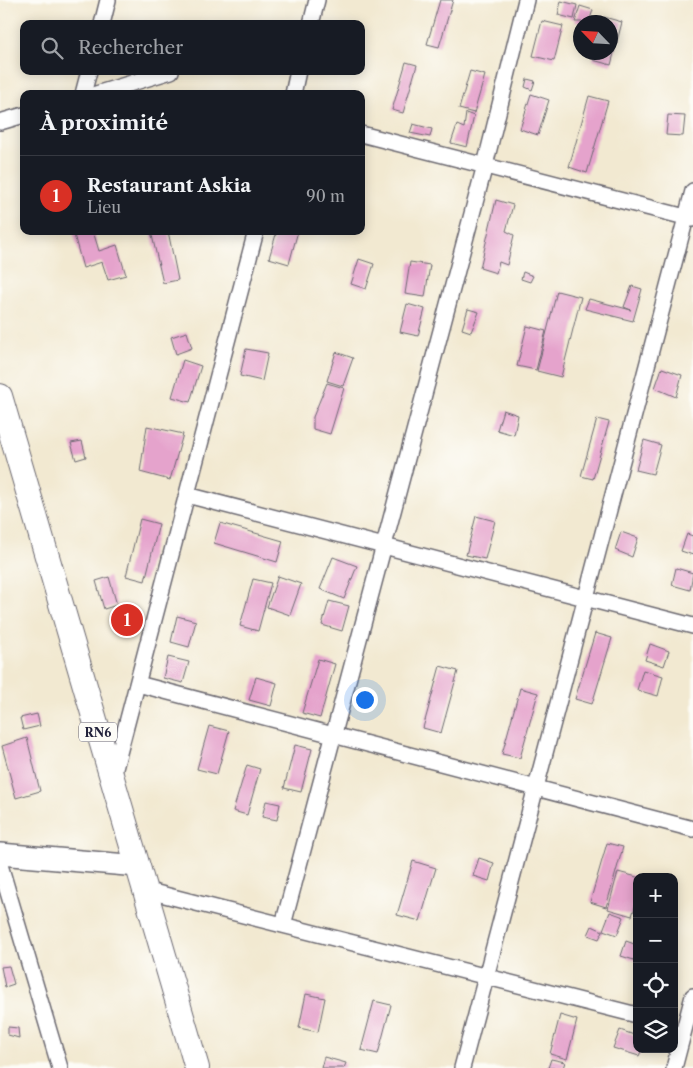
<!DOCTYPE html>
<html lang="fr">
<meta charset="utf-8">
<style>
body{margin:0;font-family:"Libre Caslon Text",serif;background:#242831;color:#f1f3f6}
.controls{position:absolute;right:15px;bottom:15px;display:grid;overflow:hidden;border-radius:10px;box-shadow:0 2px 12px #0003}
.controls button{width:45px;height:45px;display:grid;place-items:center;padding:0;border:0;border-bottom:1px solid #363941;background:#171b24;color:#f1f3f6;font:25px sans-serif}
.compass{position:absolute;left:573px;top:15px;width:45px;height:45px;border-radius:50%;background:#171b24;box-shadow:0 2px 12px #0003;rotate:295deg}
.you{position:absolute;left:364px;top:699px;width:18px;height:18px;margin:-12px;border:4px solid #fff;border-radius:50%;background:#1a73e8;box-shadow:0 0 0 8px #1a73e833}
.badge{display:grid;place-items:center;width:32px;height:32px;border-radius:50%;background:#d93025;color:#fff;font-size:16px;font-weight:700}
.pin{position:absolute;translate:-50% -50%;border:2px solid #fff;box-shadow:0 1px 5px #0006}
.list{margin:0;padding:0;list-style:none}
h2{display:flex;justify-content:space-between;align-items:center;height:65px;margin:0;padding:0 20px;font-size:21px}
h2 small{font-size:16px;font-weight:400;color:#9ea1a6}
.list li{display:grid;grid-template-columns:32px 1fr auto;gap:15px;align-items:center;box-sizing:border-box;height:80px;padding:0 20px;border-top:1px solid #363941}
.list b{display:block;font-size:19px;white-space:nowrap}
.list p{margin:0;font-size:16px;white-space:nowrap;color:#9ea1a6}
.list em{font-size:16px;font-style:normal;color:#9ea1a6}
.icon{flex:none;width:28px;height:28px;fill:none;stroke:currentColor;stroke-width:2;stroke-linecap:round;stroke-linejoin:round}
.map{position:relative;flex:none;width:693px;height:1068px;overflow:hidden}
.search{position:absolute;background:#171b24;box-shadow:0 2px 12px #0003;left:20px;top:20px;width:345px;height:55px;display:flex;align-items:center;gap:12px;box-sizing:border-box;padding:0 18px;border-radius:10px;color:#9ea1a6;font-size:19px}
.panel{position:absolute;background:#171b24;box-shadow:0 2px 12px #0003;left:20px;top:90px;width:345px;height:145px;border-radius:10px}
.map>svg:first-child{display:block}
.building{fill:#e5a3cc}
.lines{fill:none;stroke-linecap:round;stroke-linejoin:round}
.street-casing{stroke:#6b6870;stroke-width:18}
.secondary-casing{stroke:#6b6870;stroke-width:24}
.primary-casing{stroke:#6b6870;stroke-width:26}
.street{stroke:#fff;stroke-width:15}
.secondary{stroke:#fff;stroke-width:21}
.primary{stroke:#fff;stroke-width:24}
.labels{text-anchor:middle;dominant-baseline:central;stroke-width:5;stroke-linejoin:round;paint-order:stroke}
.shield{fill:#fdfcf7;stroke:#646373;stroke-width:1}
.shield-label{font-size:12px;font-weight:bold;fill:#22223b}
</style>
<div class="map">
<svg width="693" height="1068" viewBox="0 0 693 1068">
<rect width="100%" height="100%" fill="#fdfcf7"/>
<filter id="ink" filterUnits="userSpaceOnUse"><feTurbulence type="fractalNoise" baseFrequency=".02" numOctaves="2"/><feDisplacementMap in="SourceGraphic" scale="10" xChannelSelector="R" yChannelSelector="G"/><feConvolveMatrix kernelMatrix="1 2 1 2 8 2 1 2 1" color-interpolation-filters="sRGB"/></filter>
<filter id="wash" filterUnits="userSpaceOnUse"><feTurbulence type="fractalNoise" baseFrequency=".0096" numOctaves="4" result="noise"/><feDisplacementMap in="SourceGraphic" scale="20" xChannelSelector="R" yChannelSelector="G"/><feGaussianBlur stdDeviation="1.12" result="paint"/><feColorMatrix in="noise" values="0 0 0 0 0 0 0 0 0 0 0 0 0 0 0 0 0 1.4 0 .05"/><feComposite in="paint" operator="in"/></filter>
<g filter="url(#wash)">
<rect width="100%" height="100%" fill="#f2e9d1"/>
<g id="blocks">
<path class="building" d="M440,0H453L439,47L427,44Z
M561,1L577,5L574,19L558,15Z
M580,6L593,10L589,22H575Z
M604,17L622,22L611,65L593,60L595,52H610V22H603Z
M542,21L563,26L554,61L533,56Z
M406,62L417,65L403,113L392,110Z
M470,71L485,75L474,113L459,109Z
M527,79L535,81L532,90L525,87Z
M531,94L549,100L538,135L520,129Z
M589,96L608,101L587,173L569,167Z
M466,113L474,116L467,147L451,143L457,125L464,128Z
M668,115L685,116L683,136L666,135Z
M413,124L432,129L430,137L410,133Z
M496,200L513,205L506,231L514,235L507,265L499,262L496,273L480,268Z
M73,231H93L99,251L117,245L126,275L108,280L102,262L83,268Z
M151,231H168L178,280L163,283Z
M277,231H298L289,264L269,258Z
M359,259L374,264L366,289L351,284Z
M410,262L430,265L425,297L405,294Z
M523,272L533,276L530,282L521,279Z
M632,286L642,289L633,321L585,309L589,299L631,310L624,307Z
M557,291L581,297L561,377L537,371Z
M407,304L425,309L418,336L400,332Z
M468,309L479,312L471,332L462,329Z
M527,326L546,331L536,370L517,366Z
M187,332L192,348L176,354L171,337Z
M246,349L268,353L262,381L240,376Z
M336,352L353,358L343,386L327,381Z
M183,360L201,366L190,402L172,397Z
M662,368L682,375L676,397L655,388Z
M327,383L344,388L330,434L313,429V417Z
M503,410L518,415L514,435L497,430Z
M597,419L609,422L593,479L581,476Z
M147,426L183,434L170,480L140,472Z
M644,440L661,445L653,474L636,470Z
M82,441L86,457L76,460L71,443Z
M476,516L495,521L485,559L466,555Z
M140,519L159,524L145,581L126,576Z
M220,523L283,541L277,562L214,543Z
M621,532L638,538L632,557L615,550Z
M687,534L693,536V555L681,551Z
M333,557L357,566L344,599L320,589Z
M676,568L693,573L690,590L672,585Z
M278,576L301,584L290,615L267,607Z
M109,577L117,605L104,609L96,581Z
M253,579L271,583L258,631L240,626Z
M329,601L349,606L342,631L322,625Z
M118,615H136L135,625L118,624Z
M177,616L196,621L189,647L171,642Z
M595,633L612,638L592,704L575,699Z
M650,644L669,651L664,666L645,660Z
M168,657L189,662L183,683L163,678Z
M318,659L335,664L320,718L302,713Z
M440,666L458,671L441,733L423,728Z
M643,670L663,676L658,696L637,690Z
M256,677L277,683L271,706L249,700Z
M520,688L538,693L520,758L502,754Z
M37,714L40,726L23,730L20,718Z
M209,726L229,731L217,774L197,769Z
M27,738L40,791L16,798L2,746Z
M295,745L312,749L301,792L284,788Z
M247,765L260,769L247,815L233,811Z
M266,801L280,804L277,820L262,817Z
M607,843L623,847L606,907L590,902Z
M479,858L494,863L489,881L473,876Z
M413,861L436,868L420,921L397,915Z
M618,872L637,877V900L632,916L608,909Z
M610,912L624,917L617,935L603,930Z
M592,926L603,931L599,939L588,935Z
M626,941L637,945V961L621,956Z
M9,966L14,984L5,987L1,967Z
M306,994L325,998L318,1032L299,1028Z
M374,1001L391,1005L378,1054L361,1050Z
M560,1015L577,1020L567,1059L550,1054Z
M8,1027L18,1028L19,1038L8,1035Z
M620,1030L637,1036V1049H642L639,1056L613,1048Z
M324,1057L346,1063L344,1068H321Z
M551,1059L565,1062L563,1068H548Z"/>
</g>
</g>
<g filter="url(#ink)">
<use href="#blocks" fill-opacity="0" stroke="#6b6870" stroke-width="1"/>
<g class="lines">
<defs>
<path id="street" d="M102,24L108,0
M311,24L317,0
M83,94L89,71
M96,94L171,71
M293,94L298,71
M0,122L24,115
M361,134L693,219
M187,495L693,626
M138,684L693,829
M113,776L256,231
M0,865L60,1068
M145,890L637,1015
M283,925L485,165L526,0
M462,1068L693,191
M674,1068L693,996"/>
<path id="secondary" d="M0,854L138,866"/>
<path id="primary" d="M0,396L197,1068"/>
</defs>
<use href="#street" class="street-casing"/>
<use href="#secondary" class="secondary-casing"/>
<use href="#primary" class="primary-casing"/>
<use href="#street" class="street"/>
<use href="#secondary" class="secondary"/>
<use href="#primary" class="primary"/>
</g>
</g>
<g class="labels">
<rect class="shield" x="79" y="722.5" width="38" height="19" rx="4"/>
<g class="shield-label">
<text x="98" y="732">RN6</text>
</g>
</g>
</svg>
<div class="controls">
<button>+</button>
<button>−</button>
<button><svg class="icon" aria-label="locate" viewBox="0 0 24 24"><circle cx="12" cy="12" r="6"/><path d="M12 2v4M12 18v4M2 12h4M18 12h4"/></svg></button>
<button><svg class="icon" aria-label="layers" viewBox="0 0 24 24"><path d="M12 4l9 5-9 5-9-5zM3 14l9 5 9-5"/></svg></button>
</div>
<svg class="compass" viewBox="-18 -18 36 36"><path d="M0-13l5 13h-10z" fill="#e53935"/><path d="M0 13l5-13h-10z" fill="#9ea1a6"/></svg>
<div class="you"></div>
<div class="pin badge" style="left:127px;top:620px">1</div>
<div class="search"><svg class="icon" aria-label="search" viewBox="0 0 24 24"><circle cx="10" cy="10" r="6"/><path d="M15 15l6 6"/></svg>Rechercher</div>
<section class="panel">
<h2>À proximité<small></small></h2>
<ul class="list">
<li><span class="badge">1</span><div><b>Restaurant Askia</b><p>Lieu</p></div><em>90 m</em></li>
</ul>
</section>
</div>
